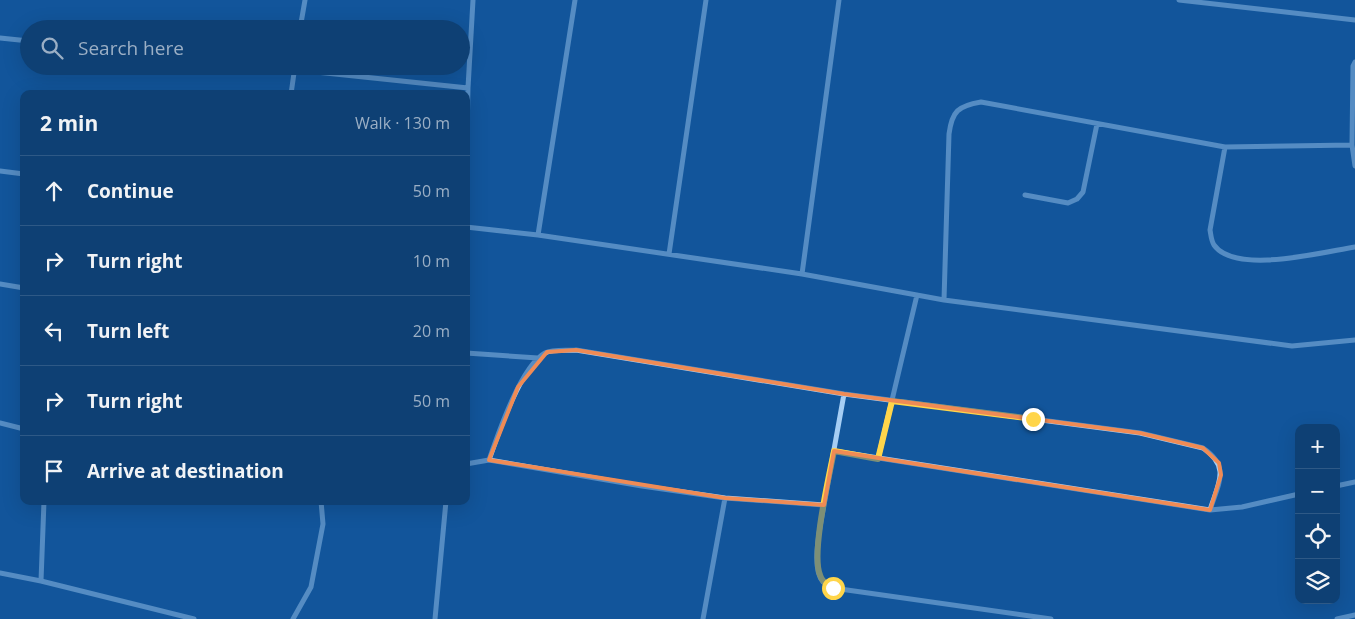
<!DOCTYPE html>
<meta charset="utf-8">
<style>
body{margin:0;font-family:"Open Sans",sans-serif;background:#174779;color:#f1f3f6}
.controls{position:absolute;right:15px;bottom:15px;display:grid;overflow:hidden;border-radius:10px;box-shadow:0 5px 20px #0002}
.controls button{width:45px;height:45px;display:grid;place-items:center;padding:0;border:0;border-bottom:1px solid #2e5986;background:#0e4074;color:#f1f3f6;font:25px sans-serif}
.stop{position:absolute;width:15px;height:15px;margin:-11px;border:4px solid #ffd54a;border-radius:50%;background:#fff}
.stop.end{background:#ffd54a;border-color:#fff;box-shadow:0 1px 5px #0008}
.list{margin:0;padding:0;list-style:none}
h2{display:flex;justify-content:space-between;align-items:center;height:65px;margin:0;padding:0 20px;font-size:21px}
h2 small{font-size:16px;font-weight:400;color:#9bafc5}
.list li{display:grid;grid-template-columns:32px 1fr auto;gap:15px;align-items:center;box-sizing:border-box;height:70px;padding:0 20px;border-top:1px solid #2e5986}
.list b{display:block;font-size:19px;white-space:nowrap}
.list em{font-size:16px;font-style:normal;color:#9bafc5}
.icon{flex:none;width:28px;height:28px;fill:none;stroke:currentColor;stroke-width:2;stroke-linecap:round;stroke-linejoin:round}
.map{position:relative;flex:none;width:1355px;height:619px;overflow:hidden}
.search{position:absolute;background:#0e4074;box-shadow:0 5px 20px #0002;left:20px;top:20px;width:450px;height:55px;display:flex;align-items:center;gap:12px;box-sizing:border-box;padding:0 18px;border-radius:28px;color:#9bafc5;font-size:19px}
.panel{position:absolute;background:#0e4074;box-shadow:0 5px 20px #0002;left:20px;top:90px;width:450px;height:415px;border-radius:10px}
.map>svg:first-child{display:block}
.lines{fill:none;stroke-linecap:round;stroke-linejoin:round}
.minor{stroke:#a6cef4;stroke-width:5}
.route{stroke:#ffd54a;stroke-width:6}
.marked{fill:none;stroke:#ef8b55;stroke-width:4;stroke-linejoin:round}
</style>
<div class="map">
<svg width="1355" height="619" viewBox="0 0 1355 619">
<rect width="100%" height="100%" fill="#12569b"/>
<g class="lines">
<path class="minor" d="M1179,0L1355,20
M300,29L305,0
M0,38L29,41
M1355,62L1353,66L1352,145L1355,166
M259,66L468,88
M291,94L295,66
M1225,147L1210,230C1211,235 1211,240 1214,245C1235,275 1323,252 1355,247
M0,171L24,174
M466,180L468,88L473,0
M1025,195L1068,203L1077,199L1083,192L1097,124
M466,227L538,235L802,274L944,300L1292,346L1355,340
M538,235L575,0
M669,254L706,0
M802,274L839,0
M0,284L24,288
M944,300L949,134C952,111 958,106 981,102L1225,147L1352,145
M466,353L538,358
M0,423L24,429
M834,451L1210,510L1242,507L1299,494
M878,459L917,295
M489,460L642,486L725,498
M466,464L489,460C498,434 521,366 545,353C553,349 567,351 576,350L844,394L1140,433L1203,448C1231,467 1218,484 1210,510
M1336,486L1355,482
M44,501L41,581L194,619
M824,505C821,523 810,568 823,582C826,584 830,586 833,588L1051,619
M0,573L41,581
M293,619L311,587L323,524L321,501
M435,619L446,501
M703,619L725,498L824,505L844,394
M1337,619L1355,615"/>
</g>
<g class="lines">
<path class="route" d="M833,588C827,584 822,582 820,575C811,553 829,477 834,451L878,459L892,401L1033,419"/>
</g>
<path d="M0 0H1355V619H0ZM576,350L844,394L1140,433L1203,448L1219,463L1221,475L1210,510L834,451L824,505L725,498L489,460L518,387L547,352Z" fill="#12569b" fill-opacity=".55" fill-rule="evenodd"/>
<path class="marked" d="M576,350L844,394L1140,433L1203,448L1219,463L1221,475L1210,510L834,451L824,505L725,498L489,460L518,387L547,352Z"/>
</svg>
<div class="controls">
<button>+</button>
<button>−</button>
<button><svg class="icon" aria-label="locate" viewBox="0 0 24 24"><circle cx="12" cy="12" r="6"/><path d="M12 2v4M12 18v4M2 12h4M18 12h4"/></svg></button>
<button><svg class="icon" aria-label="layers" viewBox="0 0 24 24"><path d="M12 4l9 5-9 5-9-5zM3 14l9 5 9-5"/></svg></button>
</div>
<div class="stop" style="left:833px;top:588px"></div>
<div class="stop end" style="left:1033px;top:419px"></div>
<div class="search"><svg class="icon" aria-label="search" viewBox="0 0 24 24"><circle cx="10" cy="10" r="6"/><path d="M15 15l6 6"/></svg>Search here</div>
<section class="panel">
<h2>2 min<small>Walk · 130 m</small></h2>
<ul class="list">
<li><svg class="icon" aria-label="ahead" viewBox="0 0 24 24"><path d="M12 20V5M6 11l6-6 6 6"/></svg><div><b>Continue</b></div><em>50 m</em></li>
<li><svg class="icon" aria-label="right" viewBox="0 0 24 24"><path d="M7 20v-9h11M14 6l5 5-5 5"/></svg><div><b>Turn right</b></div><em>10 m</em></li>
<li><svg class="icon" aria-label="left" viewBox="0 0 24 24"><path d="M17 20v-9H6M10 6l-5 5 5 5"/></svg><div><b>Turn left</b></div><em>20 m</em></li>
<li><svg class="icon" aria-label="right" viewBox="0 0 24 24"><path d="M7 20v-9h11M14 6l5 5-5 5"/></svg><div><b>Turn right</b></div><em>50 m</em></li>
<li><svg class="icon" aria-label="arrive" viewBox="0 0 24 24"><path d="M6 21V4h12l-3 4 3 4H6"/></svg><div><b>Arrive at destination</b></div></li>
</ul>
</section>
</div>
